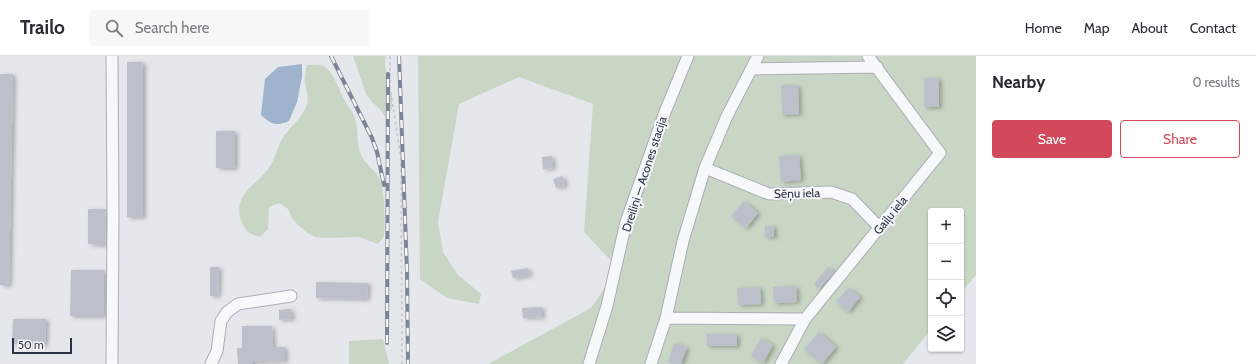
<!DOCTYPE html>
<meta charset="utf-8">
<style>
body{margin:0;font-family:Cabin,sans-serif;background:#f7f7f7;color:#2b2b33}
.controls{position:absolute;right:12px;bottom:12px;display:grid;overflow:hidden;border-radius:4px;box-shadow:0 1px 3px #0004}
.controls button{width:36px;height:36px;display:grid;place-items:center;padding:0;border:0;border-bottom:1px solid #e1e1e2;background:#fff;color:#2b2b33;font:20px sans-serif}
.scale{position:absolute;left:12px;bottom:10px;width:60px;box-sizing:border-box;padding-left:4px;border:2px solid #2b3445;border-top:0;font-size:11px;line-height:14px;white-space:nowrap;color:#2b3445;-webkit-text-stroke:3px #f4f6f9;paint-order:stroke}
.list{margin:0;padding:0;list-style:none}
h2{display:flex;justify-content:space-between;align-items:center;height:52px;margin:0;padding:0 16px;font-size:17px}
h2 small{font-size:13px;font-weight:400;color:#7c7c81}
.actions{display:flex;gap:8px;padding:12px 16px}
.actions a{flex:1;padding:9px 0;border:1px solid #d1495b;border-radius:4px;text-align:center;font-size:14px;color:#d1495b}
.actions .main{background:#d1495b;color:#fff}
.icon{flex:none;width:22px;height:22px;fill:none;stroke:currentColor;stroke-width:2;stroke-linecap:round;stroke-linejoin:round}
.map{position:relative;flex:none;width:976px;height:308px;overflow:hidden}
header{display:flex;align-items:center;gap:24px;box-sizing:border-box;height:56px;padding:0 20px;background:#fff;border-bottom:1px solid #e1e1e2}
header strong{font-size:19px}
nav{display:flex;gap:22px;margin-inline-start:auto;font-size:14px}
.search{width:280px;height:36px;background:#f7f7f7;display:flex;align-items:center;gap:10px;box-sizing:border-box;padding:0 14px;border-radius:4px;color:#7c7c81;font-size:15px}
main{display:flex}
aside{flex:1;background:#fff}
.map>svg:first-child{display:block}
.green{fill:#c9d6c5}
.water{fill:#9fb4cc}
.building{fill:#bbc0ca;filter:url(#shadow)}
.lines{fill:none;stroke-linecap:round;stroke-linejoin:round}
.minor-casing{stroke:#a9aeb7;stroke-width:13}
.path{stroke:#c2c5cb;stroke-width:1.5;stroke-dasharray:3 3;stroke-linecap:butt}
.minor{stroke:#f7f8fa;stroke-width:11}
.rail-casing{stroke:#7d8696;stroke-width:4}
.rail{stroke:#f4f6f9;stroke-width:2.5;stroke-dasharray:8;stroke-linecap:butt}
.labels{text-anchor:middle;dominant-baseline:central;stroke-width:4;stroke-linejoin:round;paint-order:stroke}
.street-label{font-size:12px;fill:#2b3445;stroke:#f4f6f9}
</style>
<header>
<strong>Trailo</strong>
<div class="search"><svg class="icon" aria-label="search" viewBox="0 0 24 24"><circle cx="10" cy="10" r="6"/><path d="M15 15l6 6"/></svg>Search here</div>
<nav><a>Home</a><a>Map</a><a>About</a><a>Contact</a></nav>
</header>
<main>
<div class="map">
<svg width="976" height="308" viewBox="0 0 976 308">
<defs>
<filter id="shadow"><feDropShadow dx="3" dy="1.5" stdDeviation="2" flood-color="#0004"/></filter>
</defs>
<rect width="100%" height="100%" fill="#e4e7ec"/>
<path class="green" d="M353,0H386L385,10L392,41V53L385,61L380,53L372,46L366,38Z
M418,0H976V219L961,237V155H931V273L903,308H488L591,252L618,212L584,176L593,48L519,21L459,48L438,166L443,196L458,219L481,238L479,248L447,242L420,223Z
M307,9C313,9 320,8 325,11C333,17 338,30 342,39C346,49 354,55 356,66C358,77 357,89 361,99C366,109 375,114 380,123C384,132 386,168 384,178C384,182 380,185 378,188L359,181L325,182L315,181L306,176L298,169L292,162L288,153L279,147L269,151L268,173L260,181C251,179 246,176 242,167C231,140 254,131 268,113C276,103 277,90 284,80C291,70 301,63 306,51C310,42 306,36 305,27C304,21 306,15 307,9Z
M383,283L389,308H349V285Z"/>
<path class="water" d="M302,8V21L297,46L289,65C274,71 272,68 261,59L265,23L278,11Z"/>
<path class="building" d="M127,6H143V161H127Z
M0,18H13L9,229H0Z
M924,22H939V51H924Z
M781,29H798L799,58L782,59Z
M216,75H235V112H216Z
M799,99L801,124L781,126L779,100Z
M552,100L553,112L543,113L542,101Z
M563,120L565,130L556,132L553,123Z
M744,145L758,157L746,172L731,160Z
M88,153H106L105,189L88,188Z
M765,170H774V181H765Z
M210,211H219L218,240H210Z
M828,211L834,216L819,233L814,228Z
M528,212L530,219L513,222L511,215Z
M71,214H104V260H70Z
M316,226L368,227L367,243L316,242Z
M796,230L797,246L774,247L773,231Z
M760,231L761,248L738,249L737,232Z
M848,232L860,241L848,256L836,246Z
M542,251V261L523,262L522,252Z
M291,253L292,263L279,264V254Z
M13,263H46L45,289L12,288Z
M242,270H272L273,291H285V305L253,306V308H238L237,292H242Z
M819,276L836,291L822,308L804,293Z
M707,278H737V290H707Z
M761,282L773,289L763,307L751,300Z
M674,287L687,291L681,308H673L668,306Z"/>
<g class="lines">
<defs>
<path id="minor" d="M751,13L877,11
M705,112L769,138L831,136L852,143L880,172
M666,262L805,263
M112,308L113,158L112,0
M211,308L217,295L221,265L227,256L238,248L291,240
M589,308L607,250L626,166L665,56L688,0
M651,308L666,262L683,185L705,112L727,60L758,0
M781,308L805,263L940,97L868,0"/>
</defs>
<use href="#minor" class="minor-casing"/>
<path class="path" d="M390,0V31L401,103L402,308"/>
<use href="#minor" class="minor"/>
<defs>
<path id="rail" d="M331,0L372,82L377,96L384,129
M399,0L407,216L408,308
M387,287L388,18"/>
</defs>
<use href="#rail" class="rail-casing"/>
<use href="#rail" class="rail"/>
</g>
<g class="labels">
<g class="street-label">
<text transform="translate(644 118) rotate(-72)">Dreiliņi — Acones stacija</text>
<text transform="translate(797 137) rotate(-1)">Sēņu iela</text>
<text transform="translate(890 159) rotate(-51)">Gaiļu iela</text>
</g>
</g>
</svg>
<div class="controls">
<button>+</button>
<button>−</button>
<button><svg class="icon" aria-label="locate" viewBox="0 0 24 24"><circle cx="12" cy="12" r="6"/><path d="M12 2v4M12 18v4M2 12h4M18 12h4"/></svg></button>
<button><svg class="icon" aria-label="layers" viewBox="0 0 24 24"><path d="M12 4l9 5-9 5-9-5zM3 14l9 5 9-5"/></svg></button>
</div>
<div class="scale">50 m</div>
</div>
<aside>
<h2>Nearby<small>0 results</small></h2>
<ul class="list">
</ul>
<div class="actions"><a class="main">Save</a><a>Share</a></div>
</aside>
</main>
